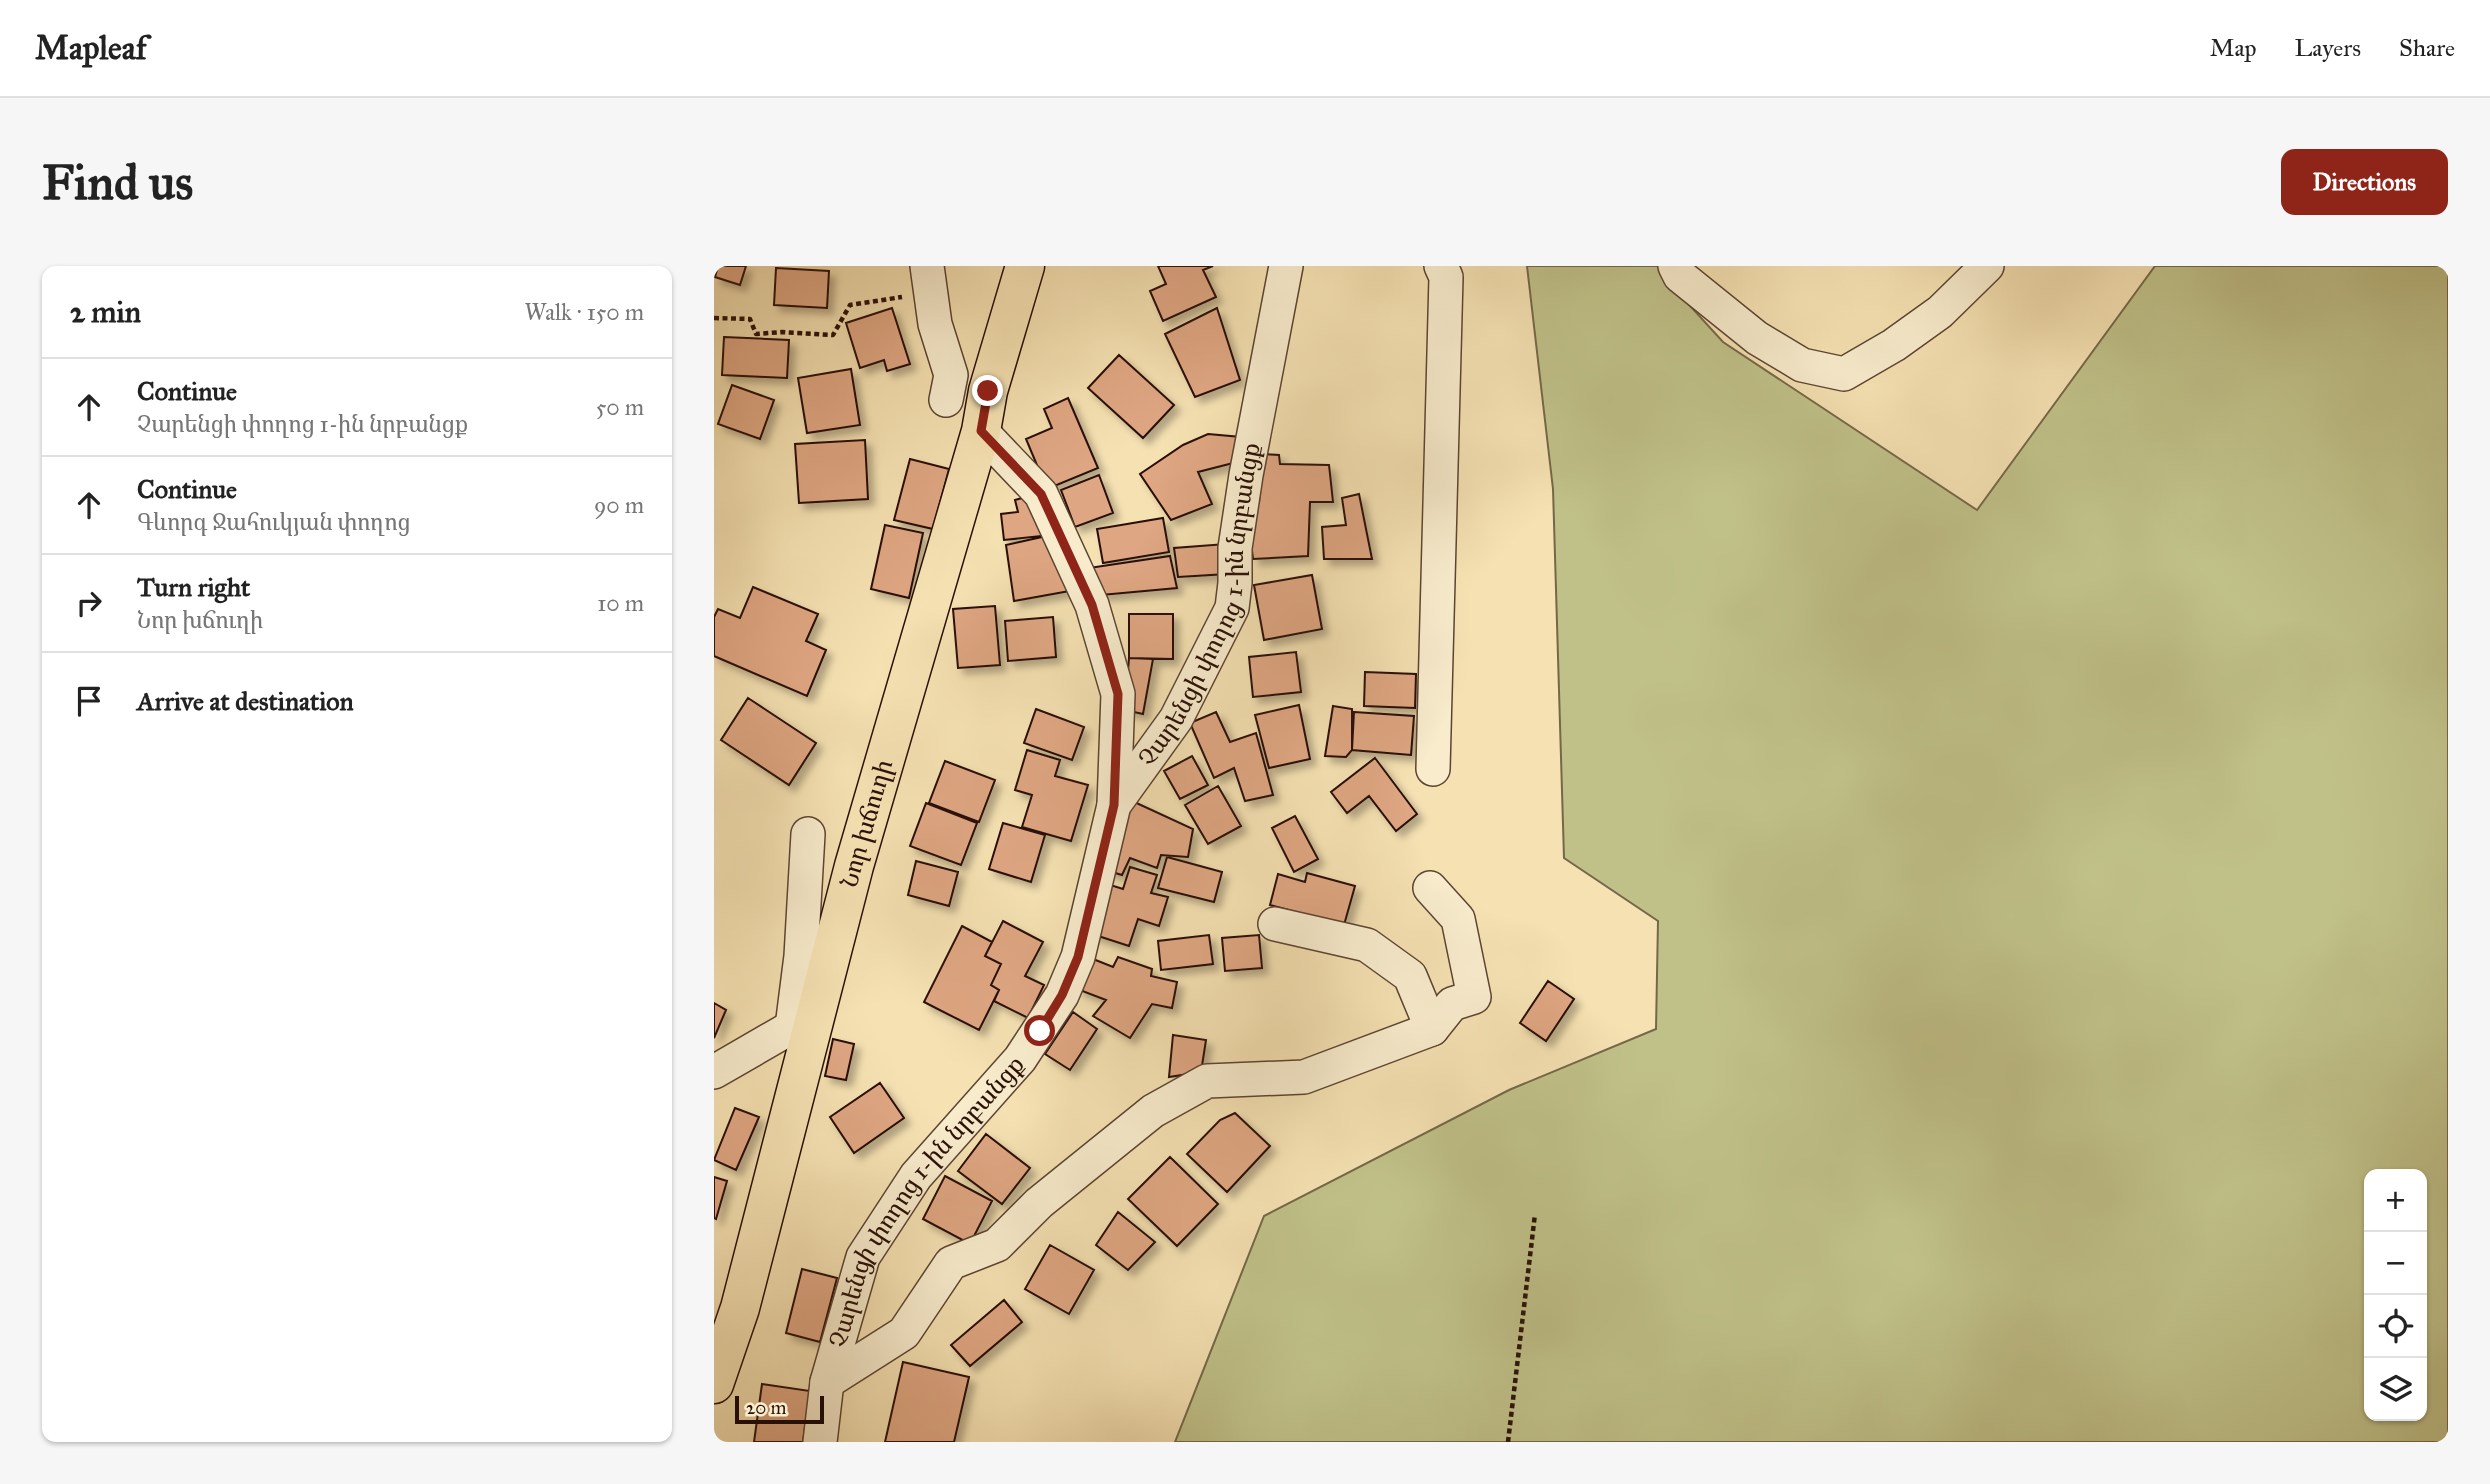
<!DOCTYPE html>
<meta charset="utf-8">
<style>
body{margin:0;font-family:"IM FELL Great Primer","Noto Serif Armenian",serif;background:#f6f6f6;color:#222}
.controls{position:absolute;right:21px;bottom:21px;display:grid;overflow:hidden;border-radius:14px;box-shadow:0 2px 5px #0004}
.controls button{width:63px;height:63px;display:grid;place-items:center;padding:0;border:0;border-bottom:2px solid #e0e0e0;background:#fff;color:#222;font:35px sans-serif}
.scale{position:absolute;left:21px;bottom:18px;width:89px;box-sizing:border-box;padding-left:7px;border:4px solid #291007;border-top:0;font-size:19px;line-height:24px;white-space:nowrap;color:#291007;-webkit-text-stroke:5px #f8eccd;paint-order:stroke}
.stop{position:absolute;width:21px;height:21px;margin:-16px;border:5px solid #8f2418;border-radius:50%;background:#fff}
.stop.end{background:#8f2418;border-color:#fff;box-shadow:0 2px 7px #0008}
.list{margin:0;padding:0;list-style:none}
h2{display:flex;justify-content:space-between;align-items:center;height:91px;margin:0;padding:0 28px;font-size:30px}
h2 small{font-size:23px;font-weight:400;color:#767676}
.list li{display:grid;grid-template-columns:46px 1fr auto;gap:21px;align-items:center;box-sizing:border-box;height:98px;padding:0 28px;border-top:2px solid #e0e0e0}
.list b{display:block;font-size:26px;white-space:nowrap}
.list p{margin:0;font-size:23px;white-space:nowrap;color:#767676}
.list em{font-size:23px;font-style:normal;color:#767676}
.icon{flex:none;width:38px;height:38px;fill:none;stroke:currentColor;stroke-width:2;stroke-linecap:round;stroke-linejoin:round}
.map{position:relative;flex:none;width:1734px;height:1176px;overflow:hidden;border-radius:14px}
header{display:flex;align-items:center;gap:42px;box-sizing:border-box;height:98px;padding:0 35px;background:#fff;border-bottom:2px solid #e0e0e0}
header strong{font-size:33px}
nav{display:flex;gap:38px;margin-inline-start:auto;font-size:24px}
.intro{display:flex;align-items:center;justify-content:space-between;box-sizing:border-box;height:168px;padding:0 42px}
h1{margin:0;font-size:49px}
.button{padding:18px 32px;border-radius:14px;background:#8f2418;color:#fff;font-size:24px;font-weight:700}
main{display:flex;gap:42px;padding:0 42px}
aside{flex:1;background:#fff;border-radius:14px;box-shadow:0 2px 5px #0004}
.map>svg:first-child{display:block}
.green{fill:#c0c189;stroke:#746848;stroke-width:2;fill-rule:evenodd}
.building{fill:#dea682;stroke:#291007;stroke-width:2;filter:url(#shadow)}
.lines{fill:none;stroke-linecap:round;stroke-linejoin:round}
.minor-casing{stroke:#5c4432;stroke-width:36}
.major-casing{stroke:#291007;stroke-width:41}
.path{stroke:#291007;stroke-width:4.5;stroke-dasharray:5 3.5;stroke-linecap:butt}
.minor{stroke:#f8eccd;stroke-width:33}
.major{stroke:#f5e1b2;stroke-width:38}
.route{stroke:#8f2418;stroke-width:9}
.labels{text-anchor:middle;dominant-baseline:central;stroke-width:5;stroke-linejoin:round;paint-order:stroke}
.street-label{font-size:24px;fill:#291007;stroke:#f8eccd}
</style>
<header>
<strong>Mapleaf</strong>
<nav><a>Map</a><a>Layers</a><a>Share</a></nav>
</header>
<div class="intro"><h1>Find us</h1><a class="button">Directions</a></div>
<main>
<aside>
<h2>2 min<small>Walk · 150 m</small></h2>
<ul class="list">
<li><svg class="icon" aria-label="ahead" viewBox="0 0 24 24"><path d="M12 20V5M6 11l6-6 6 6"/></svg><div><b>Continue</b><p>Չարենցի փողոց 1-ին նրբանցք</p></div><em>50 m</em></li>
<li><svg class="icon" aria-label="ahead" viewBox="0 0 24 24"><path d="M12 20V5M6 11l6-6 6 6"/></svg><div><b>Continue</b><p>Գևորգ Ջահուկյան փողոց</p></div><em>90 m</em></li>
<li><svg class="icon" aria-label="right" viewBox="0 0 24 24"><path d="M7 20v-9h11M14 6l5 5-5 5"/></svg><div><b>Turn right</b><p>Նոր խճուղի</p></div><em>10 m</em></li>
<li><svg class="icon" aria-label="arrive" viewBox="0 0 24 24"><path d="M6 21V4h12l-3 4 3 4H6"/></svg><div><b>Arrive at destination</b></div></li>
</ul>
</aside>
<div class="map">
<svg width="1734" height="1176" viewBox="0 0 1734 1176">
<defs>
<filter id="shadow"><feDropShadow dx="6" dy="6" stdDeviation="3.5" flood-color="#0004"/></filter>
</defs>
<rect width="100%" height="100%" fill="#f5e1b2"/>
<filter id="stains"><feTurbulence type="fractalNoise" baseFrequency=".00286" numOctaves="4"/><feColorMatrix values="0 0 0 0 .2 0 0 0 0 .09 0 0 0 0 .02 0 0 0 .5 -.17"/></filter>
<radialGradient id="worn" r=".72"><stop offset=".6" stop-color="#630" stop-opacity="0"/><stop offset="1" stop-color="#630" stop-opacity=".3"/></radialGradient>
<path class="green" d="M813,0H945L956,18L1009,76L1263,244L1441,0H1734V1176H461L550,950L795,824L942,763L944,655L850,592L839,223ZM1655,908H1708V1150H1655Z"/>
<path class="building" d="M4,0H32L26,19L1,11Z
M444,0H499L489,4L502,31L449,55L436,25L452,18Z
M62,2L115,5L113,42L60,39Z
M178,42L196,98L173,105L170,94L146,102L132,57Z
M503,42L526,114L481,131L451,68Z
M10,71L75,74L73,112L8,109Z
M405,89L460,139L429,172L374,122Z
M137,103L146,159L93,167L84,112Z
M18,119L60,134L46,173L4,158Z
M354,132L384,202L333,223L312,173L338,162L330,143Z
M494,168L527,171V195L484,206L498,238L457,254L426,208L469,179Z
M151,174L154,233L85,237L81,178Z
M549,188L565,189L566,198L615,199L619,236H596L594,290L539,293L533,242L545,237Z
M196,193L235,203L219,263L180,254Z
M385,209L399,247L361,261L347,224Z
M645,228L658,293H610L608,261L632,259L628,232Z
M319,229L337,269L290,274L287,248L304,246L301,234Z
M449,252L455,286L389,297L383,263Z
M171,259L209,267L195,332L157,323Z
M337,269L361,324L300,335L292,279Z
M512,278L513,308L464,311L460,282Z
M456,290L463,322L387,329L375,302Z
M598,309L608,363L550,374L540,319Z
M39,321L104,348L92,375L112,384L93,430L0,390V351L4,343L26,352Z
M281,340L286,399L244,402L239,343Z
M415,348H459V393L415,392Z
M339,351L342,391L294,395L291,355Z
M582,386L587,426L539,431L535,391Z
M415,392L439,393L429,448L411,444Z
M651,406L702,408L701,442L650,440Z
M34,432L102,477L75,519L7,474Z
M585,439L596,493L555,502L541,449Z
M619,440L638,443V484L632,491L611,490Z
M322,443L370,461L358,494L310,477Z
M502,446L516,476L542,467L559,529L531,535L520,502L500,512L476,457Z
M640,446L700,450L697,489L638,484Z
M313,484L346,494L341,510L374,519L357,575L308,561L318,529L301,524Z
M478,490L494,519L466,533L450,505Z
M661,492L703,548L682,565L655,530L633,547L617,526Z
M231,495L281,514L265,556L215,537Z
M504,520L527,560L494,578L471,539Z
M416,534L479,563L474,591L447,589L443,602L416,592L408,609L391,604Z
M212,537L263,557L247,599L196,580Z
M581,550L604,593L580,606L558,562Z
M289,557L331,569L317,616L275,603Z
M453,591L508,606L500,636L444,622Z
M202,595L244,606L235,640L194,629Z
M416,601L443,609L437,627L454,631L445,660L424,653L415,680L375,667L390,617L409,623Z
M593,607L641,620L630,659L556,639L564,608L591,616Z
M289,655L329,676L311,710L330,719L314,752L280,735L285,724L277,719L287,698L271,690Z
M248,660L278,676L271,690L287,698L277,719L285,724L265,764L210,736Z
M495,669L499,698L447,704L444,675Z
M545,669L548,702L511,705L508,672Z
M374,691L399,701L404,691L438,703L437,710L463,716L458,742L438,738L416,772L379,750L392,734L363,723Z
M834,715L860,733L832,775L806,757Z
M0,737L12,744L0,772Z
M359,746L383,763L356,804L331,788Z
M459,769L492,774L487,806L455,811Z
M119,773L140,778L132,814L111,810Z
M166,817L190,852L140,887L116,851Z
M21,842L45,851L22,904L0,894Z
M521,847L556,880L513,926L473,888L506,854Z
M272,868L316,902L288,938L244,905Z
M456,891L504,938L463,980L414,933Z
M231,910L278,935L256,978L209,953Z
M0,911L13,915L2,953L0,952Z
M404,946L441,976L414,1004L382,979Z
M336,979L380,1004L355,1048L311,1023Z
M88,1003L123,1012L106,1076L72,1067Z
M290,1034L308,1056L256,1100L237,1079Z
M189,1096L255,1111L240,1176H171Z
M48,1118L96,1125L89,1176H40Z"/>
<g class="lines">
<defs>
<g id="minor">
<path d="M213,0L221,58L237,109L232,134"/>
<path d="M961,0L966,10L1043,72L1088,99L1130,108L1180,79L1226,46L1273,0"/>
<path d="M267,165L327,228L378,339L404,428L400,539"/>
<path d="M719,503L732,11L727,0"/>
<path d="M561,658L653,679L696,710L718,763"/>
<path d="M78,761L87,690L94,568"/>
<path d="M0,806L78,761L99,759"/>
<path d="M113,1116L190,1067L237,997L283,979L325,937L439,845L493,815L590,811L718,763L738,738L760,731L744,653L716,622"/>
<path id="s1" d="M106,1176L113,1116L149,991L202,910L306,793L348,729L364,691L400,539L462,453L518,342L521,317V282L532,209L572,0"/>
</g>
<g id="major">
<path id="s2" d="M0,1118L26,1042L140,600L267,165L274,125L311,0"/>
</g>
</defs>
<use href="#minor" class="minor-casing"/>
<use href="#major" class="major-casing"/>
<path class="path" d="M0,52L36,53L42,68L68,66L119,69L136,39L188,31
M794,1176L821,948"/>
<use href="#minor" class="minor"/>
<use href="#major" class="major"/>
</g>
<g class="lines">
<path class="route" d="M274,125L267,165L327,228L378,339L404,428L400,539L364,691L348,729L326,765"/>
</g>
<g class="labels">
<g class="street-label">
<text stroke="none"><textPath href="#s1" startOffset="942">Չարենցի փողոց 1-ին նրբանցք</textPath></text>
<text stroke="none"><textPath href="#s2" startOffset="581">Նոր խճուղի</textPath></text>
<text stroke="none"><textPath href="#s1" startOffset="270">Չարենցի փողոց 1-ին նրբանցք</textPath></text>
</g>
</g>
<rect width="100%" height="100%" filter="url(#stains)"/>
<rect width="100%" height="100%" fill="url(#worn)"/>
</svg>
<div class="controls">
<button>+</button>
<button>−</button>
<button><svg class="icon" aria-label="locate" viewBox="0 0 24 24"><circle cx="12" cy="12" r="6"/><path d="M12 2v4M12 18v4M2 12h4M18 12h4"/></svg></button>
<button><svg class="icon" aria-label="layers" viewBox="0 0 24 24"><path d="M12 4l9 5-9 5-9-5zM3 14l9 5 9-5"/></svg></button>
</div>
<div class="scale">20 m</div>
<div class="stop" style="left:326px;top:765px"></div>
<div class="stop end" style="left:274px;top:125px"></div>
</div>
</main>
